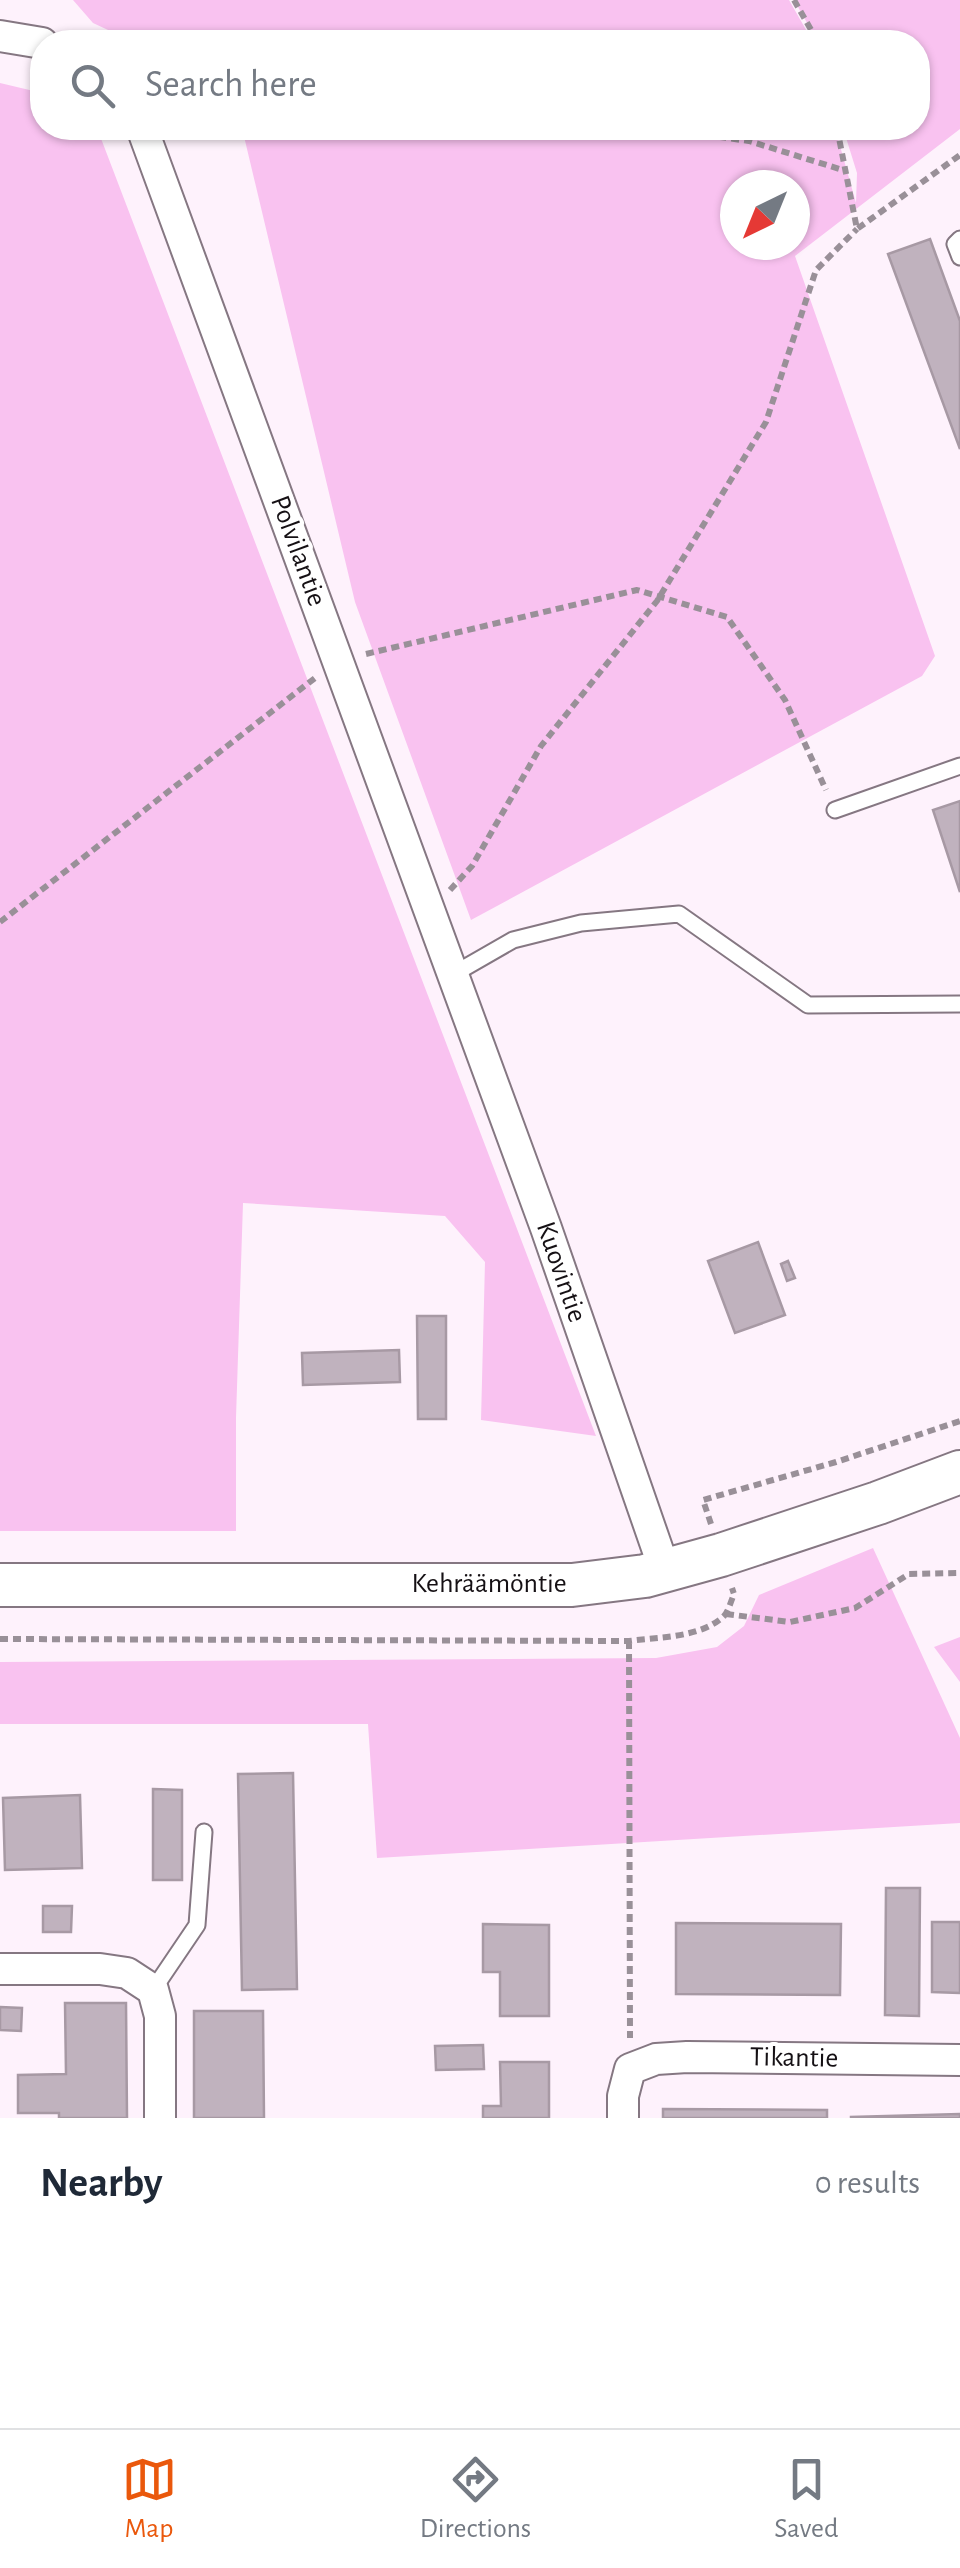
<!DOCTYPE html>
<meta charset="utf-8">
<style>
body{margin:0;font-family:"Alegreya Sans",sans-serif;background:#f2f2f3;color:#1f2937}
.compass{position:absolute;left:720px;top:170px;width:90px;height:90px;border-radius:50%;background:#fff;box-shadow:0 2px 8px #0004;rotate:223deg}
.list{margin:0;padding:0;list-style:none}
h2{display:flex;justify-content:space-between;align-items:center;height:130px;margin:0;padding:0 40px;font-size:42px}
h2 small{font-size:32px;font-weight:400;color:#747a83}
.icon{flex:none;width:55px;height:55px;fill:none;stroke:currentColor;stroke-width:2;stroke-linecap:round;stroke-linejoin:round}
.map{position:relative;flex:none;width:960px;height:2118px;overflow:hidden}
.search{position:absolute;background:#fff;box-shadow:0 2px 8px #0004;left:30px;right:30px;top:30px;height:110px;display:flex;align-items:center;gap:25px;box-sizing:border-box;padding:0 35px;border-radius:40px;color:#747a83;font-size:38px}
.sheet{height:310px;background:#fff}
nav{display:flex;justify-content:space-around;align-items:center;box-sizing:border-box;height:140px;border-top:2px solid #e0e1e3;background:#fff;font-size:28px;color:#747a83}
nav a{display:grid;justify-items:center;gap:5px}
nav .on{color:#ea580c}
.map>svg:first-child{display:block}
.green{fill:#f9c2f0;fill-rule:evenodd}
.building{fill:#c0b2be;stroke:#a799a4;stroke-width:2.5}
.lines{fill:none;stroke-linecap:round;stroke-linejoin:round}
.lane-casing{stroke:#857782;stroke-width:19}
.street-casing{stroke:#857782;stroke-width:34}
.secondary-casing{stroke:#857782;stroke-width:46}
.path{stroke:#999098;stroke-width:6;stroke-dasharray:8 5;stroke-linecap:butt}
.lane{stroke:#fff;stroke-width:15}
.street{stroke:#fff;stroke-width:30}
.secondary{stroke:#fff;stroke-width:42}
.labels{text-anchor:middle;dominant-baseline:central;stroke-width:8;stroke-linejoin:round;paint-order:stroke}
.street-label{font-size:28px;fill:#151014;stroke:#fff}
</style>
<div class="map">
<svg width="960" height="2118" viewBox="0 0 960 2118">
<rect width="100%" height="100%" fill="#fef2fc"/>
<path class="green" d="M73,0H789L813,42H134L93,23Z
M794,0H960V129L795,256L935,656L922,676L471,920L355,602L242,128H690L732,133L710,128H835L856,203L857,173L843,128H918V42H818ZM735,185H795V245H735Z
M0,83L42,93V128H97L596,1436L481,1420L485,1262L445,1216L243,1203L236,1418V1531H0Z
M873,1548L960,1738V1823L377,1858L368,1724H0V1662L656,1658L717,1647L744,1626L759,1595Z
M960,1637V1682L934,1647Z"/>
<path class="building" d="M930,239L960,321V449L888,254Z
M960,801V892L933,810Z
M758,1242L785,1315L735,1333L708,1261Z
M788,1261L795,1278L787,1281L781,1264Z
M417,1316H446V1419H418Z
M399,1350L400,1382L303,1385L302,1353Z
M293,1773L297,1989L242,1990L238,1774Z
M153,1789L182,1790V1880H153Z
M80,1795L82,1868L5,1870L3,1798Z
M886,1888H920L919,2016L885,2015Z
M43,1906H72L71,1932H43Z
M932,1922H960V1993L932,1992Z
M676,1923L841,1924L840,1995L676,1994Z
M483,1924L549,1925V2016H500V1972H483Z
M65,2003H126L127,2118H59V2113H18V2075L66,2074Z
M0,2007L22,2008L21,2031L0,2030Z
M194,2011H263L264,2118H194Z
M483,2045L484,2069L436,2070L435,2046Z
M500,2062H549V2118H483V2106H501Z
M663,2109L827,2110V2118H663Z
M960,2114V2118H851V2117Z"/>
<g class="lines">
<defs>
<path id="lane" d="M960,239L955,244L960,257
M835,810L960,766
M452,975L513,940L581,923L679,914L808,1005L960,1004
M153,1990L197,1925L204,1832"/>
<path id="street" d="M0,36L42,43
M142,128L546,1228L665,1571
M0,1969H100L127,1973L153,1990L160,2016V2118
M623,2118V2096L630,2069L656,2059L687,2057L960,2060"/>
<path id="secondary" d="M0,1585H572L645,1576L721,1555L878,1503L960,1472"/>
</defs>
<use href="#lane" class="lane-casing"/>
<use href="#street" class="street-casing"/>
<use href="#secondary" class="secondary-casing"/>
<path class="path" d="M794,0L818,42
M654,128L749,141L846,171
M837,128L857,229L960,155
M366,654L637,590L727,617L785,700L826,790
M450,890L472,866L541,746L657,601L766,422L816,270L857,229
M0,922L315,678
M711,1524L703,1500L836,1462L960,1421
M726,1614L790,1622L855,1608L909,1574L960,1573
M0,1639L629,1641C658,1637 701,1638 724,1616C729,1610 731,1601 734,1594L732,1588
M629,1641L630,2038"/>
<use href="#lane" class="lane"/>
<use href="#street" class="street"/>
<use href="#secondary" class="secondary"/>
</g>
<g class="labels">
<g class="street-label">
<text transform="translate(298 551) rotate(70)">Polvilantie</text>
<text transform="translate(561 1272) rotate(71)">Kuovintie</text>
<text x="489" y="1584">Kehräämöntie</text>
<text transform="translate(794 2058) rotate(1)">Tikantie</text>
</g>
</g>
</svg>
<svg class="compass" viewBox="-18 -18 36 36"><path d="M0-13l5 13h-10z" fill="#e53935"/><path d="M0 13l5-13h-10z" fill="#747a83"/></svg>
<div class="search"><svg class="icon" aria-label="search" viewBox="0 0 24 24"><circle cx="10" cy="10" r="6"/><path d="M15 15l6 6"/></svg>Search here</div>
</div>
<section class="sheet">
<h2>Nearby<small>0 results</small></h2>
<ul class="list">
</ul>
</section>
<nav>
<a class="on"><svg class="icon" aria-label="map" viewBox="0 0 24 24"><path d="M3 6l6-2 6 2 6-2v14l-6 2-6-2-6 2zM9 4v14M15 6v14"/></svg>Map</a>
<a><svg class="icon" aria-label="directions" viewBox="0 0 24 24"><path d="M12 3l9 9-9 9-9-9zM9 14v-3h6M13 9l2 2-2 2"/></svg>Directions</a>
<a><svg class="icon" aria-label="saved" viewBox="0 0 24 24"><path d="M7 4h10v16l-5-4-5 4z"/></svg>Saved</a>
</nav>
